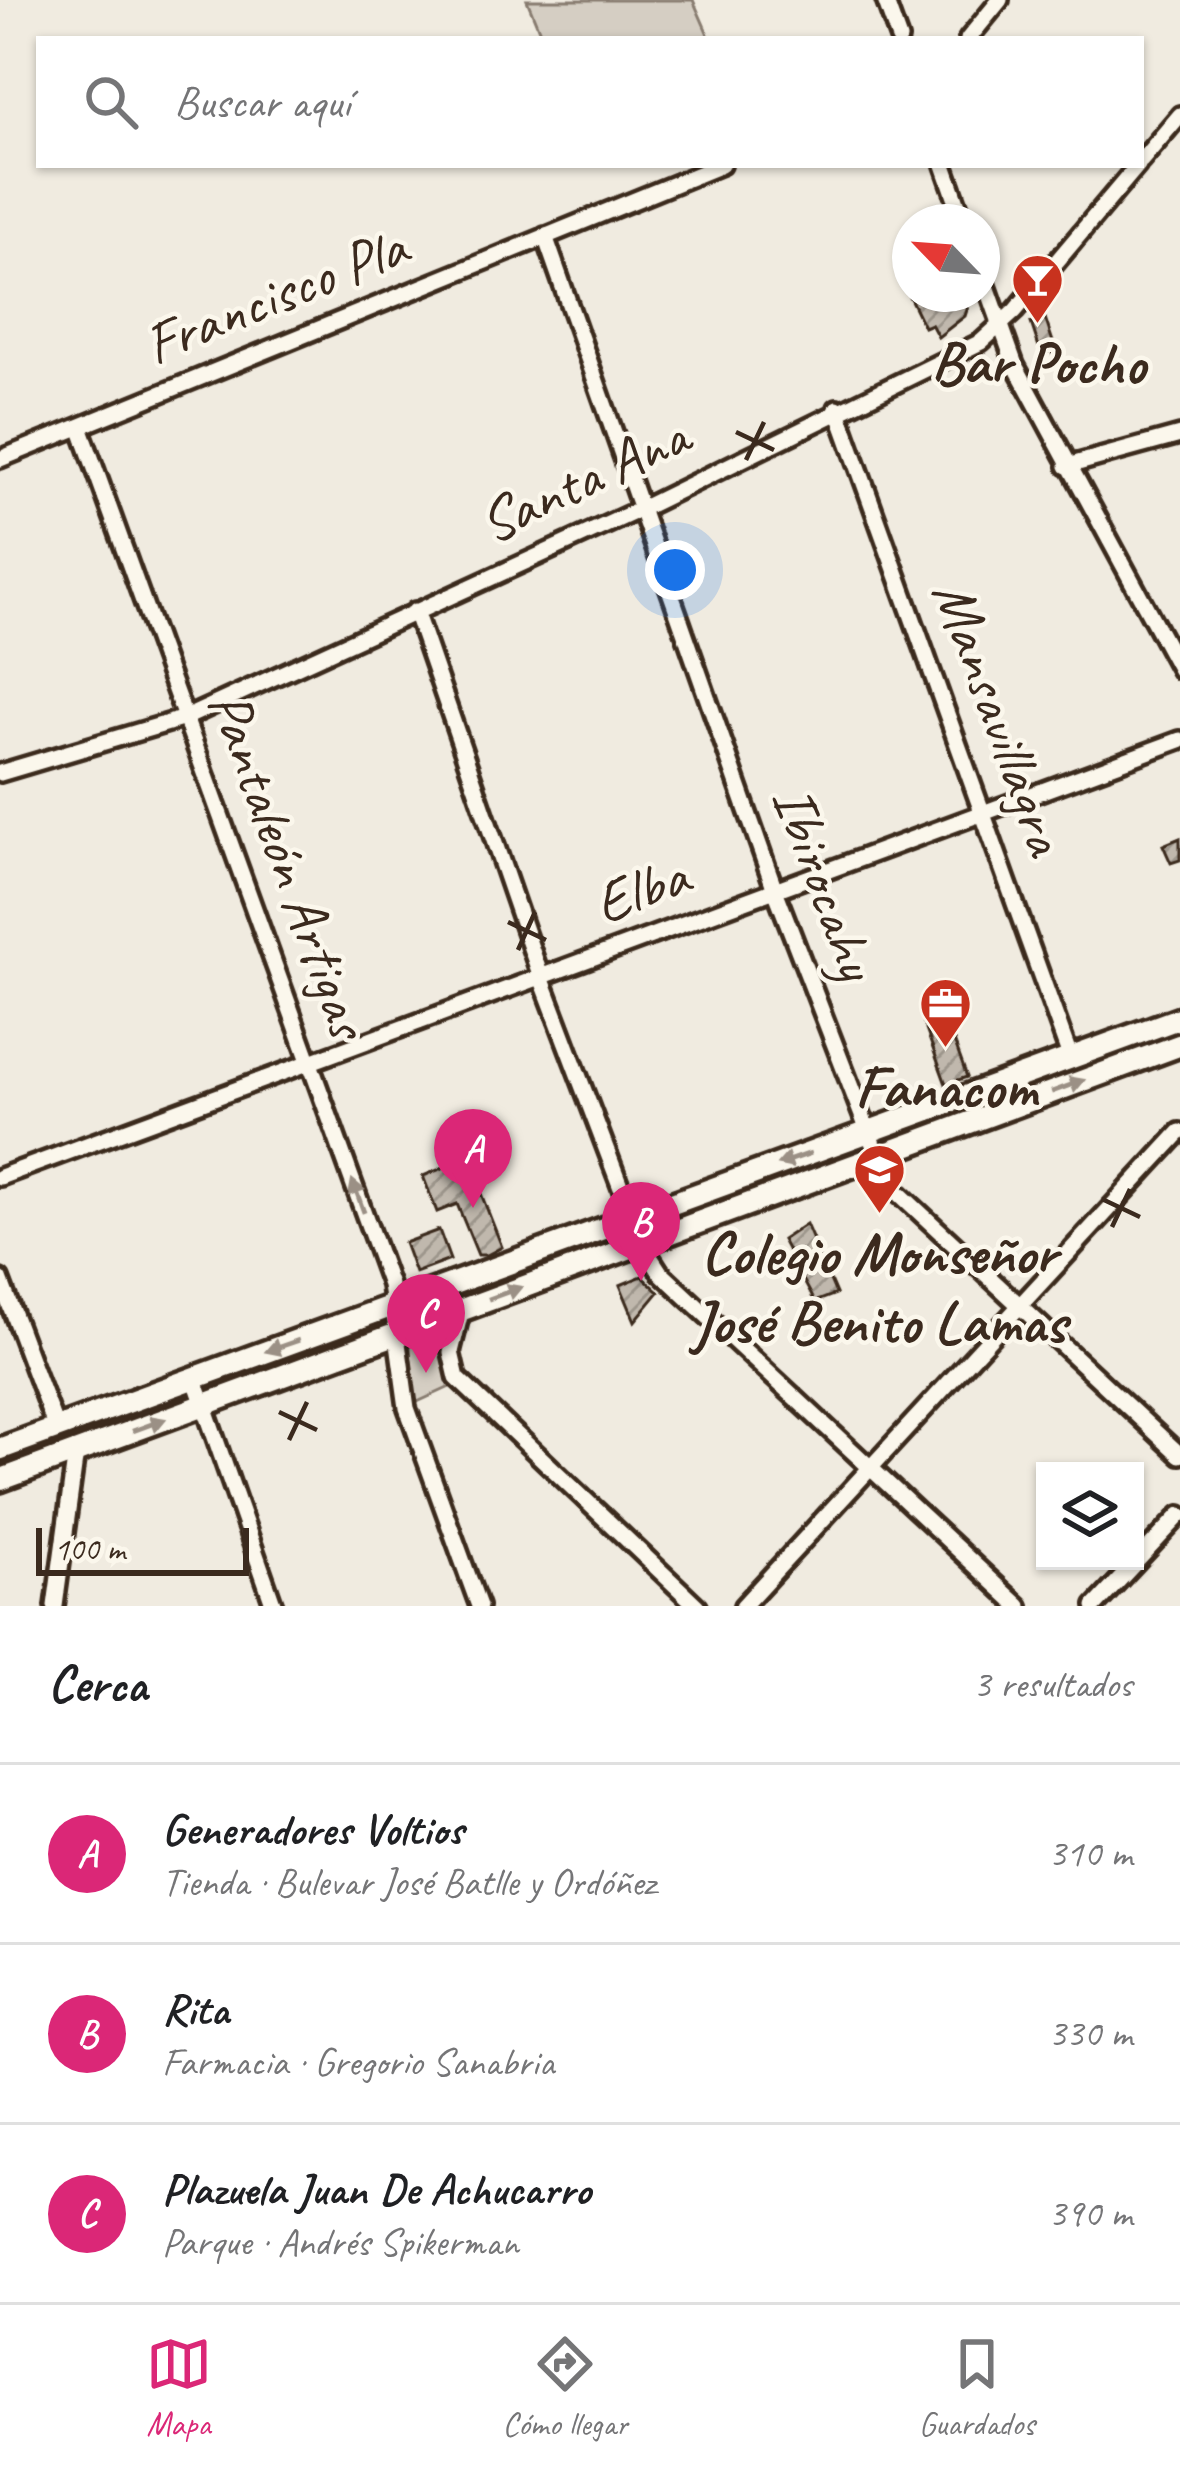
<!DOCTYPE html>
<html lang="es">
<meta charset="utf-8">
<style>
body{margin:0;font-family:Caveat,sans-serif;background:#f6f6f6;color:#202124}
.controls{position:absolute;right:36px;bottom:36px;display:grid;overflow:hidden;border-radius:0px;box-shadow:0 3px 9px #0004}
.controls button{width:108px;height:108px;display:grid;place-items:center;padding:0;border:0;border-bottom:3px solid #e0e0e0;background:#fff;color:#202124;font:60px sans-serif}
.compass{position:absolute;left:892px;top:204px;width:108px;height:108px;border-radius:50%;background:#fff;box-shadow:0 3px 9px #0004;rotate:295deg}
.scale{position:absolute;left:36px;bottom:30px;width:213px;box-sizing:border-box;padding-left:12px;border:6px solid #3b2a1e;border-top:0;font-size:33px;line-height:42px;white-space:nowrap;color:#3b2a1e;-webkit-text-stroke:9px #fbf7ec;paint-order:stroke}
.you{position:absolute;left:675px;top:570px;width:42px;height:42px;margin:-30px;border:9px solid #fff;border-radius:50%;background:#1a73e8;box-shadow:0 0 0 18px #1a73e833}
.badge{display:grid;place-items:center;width:78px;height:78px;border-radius:50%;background:#db2777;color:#fff;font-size:39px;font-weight:700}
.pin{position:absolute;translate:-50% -99px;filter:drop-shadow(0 3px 6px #0008)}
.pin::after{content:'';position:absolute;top:63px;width:42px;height:36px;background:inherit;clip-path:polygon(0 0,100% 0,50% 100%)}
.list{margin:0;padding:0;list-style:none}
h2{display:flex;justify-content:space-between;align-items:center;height:156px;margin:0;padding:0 48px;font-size:51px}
h2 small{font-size:39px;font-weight:400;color:#757577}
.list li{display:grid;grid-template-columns:78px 1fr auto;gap:36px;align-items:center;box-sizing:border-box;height:180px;padding:0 48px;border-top:3px solid #e0e0e0}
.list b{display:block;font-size:45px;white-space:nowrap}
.list p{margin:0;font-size:39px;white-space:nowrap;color:#757577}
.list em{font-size:39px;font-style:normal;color:#757577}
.icon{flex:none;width:66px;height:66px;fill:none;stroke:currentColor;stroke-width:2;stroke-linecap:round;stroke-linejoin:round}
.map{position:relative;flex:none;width:1180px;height:1606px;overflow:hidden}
.search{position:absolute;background:#fff;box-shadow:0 3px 9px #0004;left:36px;right:36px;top:36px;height:132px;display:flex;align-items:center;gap:30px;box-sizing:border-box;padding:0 42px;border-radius:0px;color:#757577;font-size:45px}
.sheet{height:696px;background:#fff}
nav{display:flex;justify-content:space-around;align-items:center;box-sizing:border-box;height:168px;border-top:3px solid #e0e0e0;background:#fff;font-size:33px;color:#757577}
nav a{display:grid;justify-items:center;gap:6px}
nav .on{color:#db2777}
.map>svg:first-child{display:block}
.green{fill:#d5cec3;stroke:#887c70;stroke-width:3}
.building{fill:url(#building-hatch);stroke:#3b2a1e;stroke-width:3}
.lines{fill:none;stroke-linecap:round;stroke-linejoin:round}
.minor-casing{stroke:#3b2a1e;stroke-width:24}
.major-casing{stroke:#3b2a1e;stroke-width:30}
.minor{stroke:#fbf7ec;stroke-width:15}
.major{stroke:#fbf7ec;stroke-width:21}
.oneway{fill:#9b9085}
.ticks{fill:none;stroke:#3b2a1e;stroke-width:4.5}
.labels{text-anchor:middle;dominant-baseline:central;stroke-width:9;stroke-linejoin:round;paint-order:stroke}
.street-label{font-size:60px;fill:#3b2a1e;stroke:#fbf7ec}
.poi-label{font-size:60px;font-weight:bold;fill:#3b2a1e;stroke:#fbf7ec}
</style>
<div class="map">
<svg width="1180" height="1606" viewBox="0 0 1180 1606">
<defs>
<pattern id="building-hatch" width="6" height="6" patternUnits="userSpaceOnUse" patternTransform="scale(3)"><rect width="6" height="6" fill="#c0b8ad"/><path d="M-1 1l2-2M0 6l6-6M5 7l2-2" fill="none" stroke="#9d968c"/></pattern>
</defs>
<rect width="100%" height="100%" fill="#f0ebe0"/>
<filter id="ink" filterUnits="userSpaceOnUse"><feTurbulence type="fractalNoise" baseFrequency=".00833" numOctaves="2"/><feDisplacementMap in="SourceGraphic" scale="24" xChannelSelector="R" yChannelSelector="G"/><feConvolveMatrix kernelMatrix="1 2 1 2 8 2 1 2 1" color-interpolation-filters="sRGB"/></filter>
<g filter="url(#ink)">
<path class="green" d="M527,0H693L710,39H543Z
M1180,1030V1037L887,1140L890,1137Z
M851,1151L854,1155L407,1321L405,1315Z
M383,1323L384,1330L211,1393L209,1387Z
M424,1339L443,1351L450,1387L413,1404L410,1345Z
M185,1394L187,1400L0,1469V1463Z"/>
<path class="building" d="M910,264V294H972L965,316L938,337L931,324L924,327L896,269Z
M1045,318L1056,351L1042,356L1031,323Z
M1180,838V860L1171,863L1163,845Z
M945,1016L967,1077L946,1084L924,1024Z
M467,1158L502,1247L487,1255H478L457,1204L437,1212L423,1176Z
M806,1224L836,1294L815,1302L782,1240Z
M439,1230L450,1260L415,1273L404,1243Z
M642,1276L659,1292L635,1321L620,1285Z"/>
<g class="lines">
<defs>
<path id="minor" d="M885,0L899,39
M968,39L1000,0
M1141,161L1180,115
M944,165L964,222
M545,236L775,890L888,1183L1180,1455
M982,272L1015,365L1180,670
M837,408L1071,1059
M80,427L390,1285L407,1408L479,1606
M0,459L721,165
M1067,466L1180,435
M415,611L541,977L632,1217
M0,773L185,718L643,508L981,342L1015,311L1138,165
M0,1177L1180,740
M642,1244L660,1272L1019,1606
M0,1279L56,1428
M462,1308L451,1352L457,1378L697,1606
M194,1377L274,1606
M55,1606L76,1452
M743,1606L1180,1132
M1095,1606L1180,1515"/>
<path id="major" d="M0,1449L1180,1018
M0,1480L1180,1045"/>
</defs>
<use href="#minor" class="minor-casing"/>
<use href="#major" class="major-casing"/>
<use href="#minor" class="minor"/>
<use href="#major" class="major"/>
</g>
<defs><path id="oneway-solid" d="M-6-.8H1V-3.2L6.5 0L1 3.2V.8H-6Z" transform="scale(3)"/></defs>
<g class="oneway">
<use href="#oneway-solid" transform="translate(1068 1086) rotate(-20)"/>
<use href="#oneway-solid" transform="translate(794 1159) rotate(161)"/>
<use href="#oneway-solid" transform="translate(358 1196) rotate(-110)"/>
<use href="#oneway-solid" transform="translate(505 1293) rotate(-20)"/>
<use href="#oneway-solid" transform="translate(282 1346) rotate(161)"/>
<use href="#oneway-solid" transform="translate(149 1425) rotate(-20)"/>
</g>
</g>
<path class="ticks" d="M736,432L774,450M746,460L764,422M508,922L546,940M518,950L535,912M1102,1199L1140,1217M1112,1227L1130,1189M279,1412L317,1430M289,1440L307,1402"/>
<defs>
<symbol id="bar-pin" viewBox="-11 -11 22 30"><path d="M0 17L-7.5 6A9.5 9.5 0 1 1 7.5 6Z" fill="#c8321e" stroke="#fbf7ec"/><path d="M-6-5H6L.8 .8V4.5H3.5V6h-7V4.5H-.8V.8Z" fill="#fff"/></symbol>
<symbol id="office-pin" viewBox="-11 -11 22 30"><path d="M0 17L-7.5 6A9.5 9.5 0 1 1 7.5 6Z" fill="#c8321e" stroke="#fbf7ec"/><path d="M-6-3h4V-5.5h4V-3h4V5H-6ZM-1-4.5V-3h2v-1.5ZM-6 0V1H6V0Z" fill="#fff"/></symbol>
<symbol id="school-pin" viewBox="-11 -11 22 30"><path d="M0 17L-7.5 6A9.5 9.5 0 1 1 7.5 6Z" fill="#c8321e" stroke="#fbf7ec"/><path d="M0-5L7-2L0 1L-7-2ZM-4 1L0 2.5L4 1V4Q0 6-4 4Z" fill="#fff"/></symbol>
</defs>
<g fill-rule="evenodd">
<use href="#bar-pin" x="1008" y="250" width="59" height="81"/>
<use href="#office-pin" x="916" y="974" width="59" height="81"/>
<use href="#school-pin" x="850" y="1140" width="59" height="81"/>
</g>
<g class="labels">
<g class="street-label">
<text transform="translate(275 295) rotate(-22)">Francisco Pla</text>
<text transform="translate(583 479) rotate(-25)">Santa Ana</text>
<text transform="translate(1000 717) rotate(70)">Mansavillagra</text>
<text transform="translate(289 864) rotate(70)">Pantaleón Artigas</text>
<text transform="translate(825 882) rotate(70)">Ibirocahy</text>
<text transform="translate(641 889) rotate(-20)">Elba</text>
</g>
<g class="poi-label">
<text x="1038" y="363">Bar Pocho</text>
<text x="946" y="1087">Fanacom</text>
<text x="879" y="1253">Colegio Monseñor<tspan x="879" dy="69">José Benito Lamas</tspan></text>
</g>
</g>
</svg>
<div class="controls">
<button><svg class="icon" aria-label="layers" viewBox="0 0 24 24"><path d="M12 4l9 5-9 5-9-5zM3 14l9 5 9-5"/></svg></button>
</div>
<svg class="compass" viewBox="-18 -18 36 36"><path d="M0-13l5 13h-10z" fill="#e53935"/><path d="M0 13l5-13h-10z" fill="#757577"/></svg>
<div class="scale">100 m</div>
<div class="you"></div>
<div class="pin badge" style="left:473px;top:1208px">A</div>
<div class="pin badge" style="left:641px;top:1281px">B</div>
<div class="pin badge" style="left:426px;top:1373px">C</div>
<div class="search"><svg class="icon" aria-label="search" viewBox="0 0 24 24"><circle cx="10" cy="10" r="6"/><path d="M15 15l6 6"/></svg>Buscar aquí</div>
</div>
<section class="sheet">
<h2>Cerca<small>3 resultados</small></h2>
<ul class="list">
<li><span class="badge">A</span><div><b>Generadores Voltios</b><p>Tienda · Bulevar José Batlle y Ordóñez</p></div><em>310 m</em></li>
<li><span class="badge">B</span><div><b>Rita</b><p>Farmacia · Gregorio Sanabria</p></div><em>330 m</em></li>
<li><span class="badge">C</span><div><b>Plazuela Juan De Achucarro</b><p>Parque · Andrés Spikerman</p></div><em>390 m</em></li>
</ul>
</section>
<nav>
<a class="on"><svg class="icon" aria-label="map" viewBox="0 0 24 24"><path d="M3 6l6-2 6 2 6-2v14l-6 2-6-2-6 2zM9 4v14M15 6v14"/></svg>Mapa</a>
<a><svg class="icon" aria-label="directions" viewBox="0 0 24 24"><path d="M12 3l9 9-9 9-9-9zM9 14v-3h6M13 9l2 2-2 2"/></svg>Cómo llegar</a>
<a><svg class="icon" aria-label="saved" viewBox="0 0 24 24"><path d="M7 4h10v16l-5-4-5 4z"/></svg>Guardados</a>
</nav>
